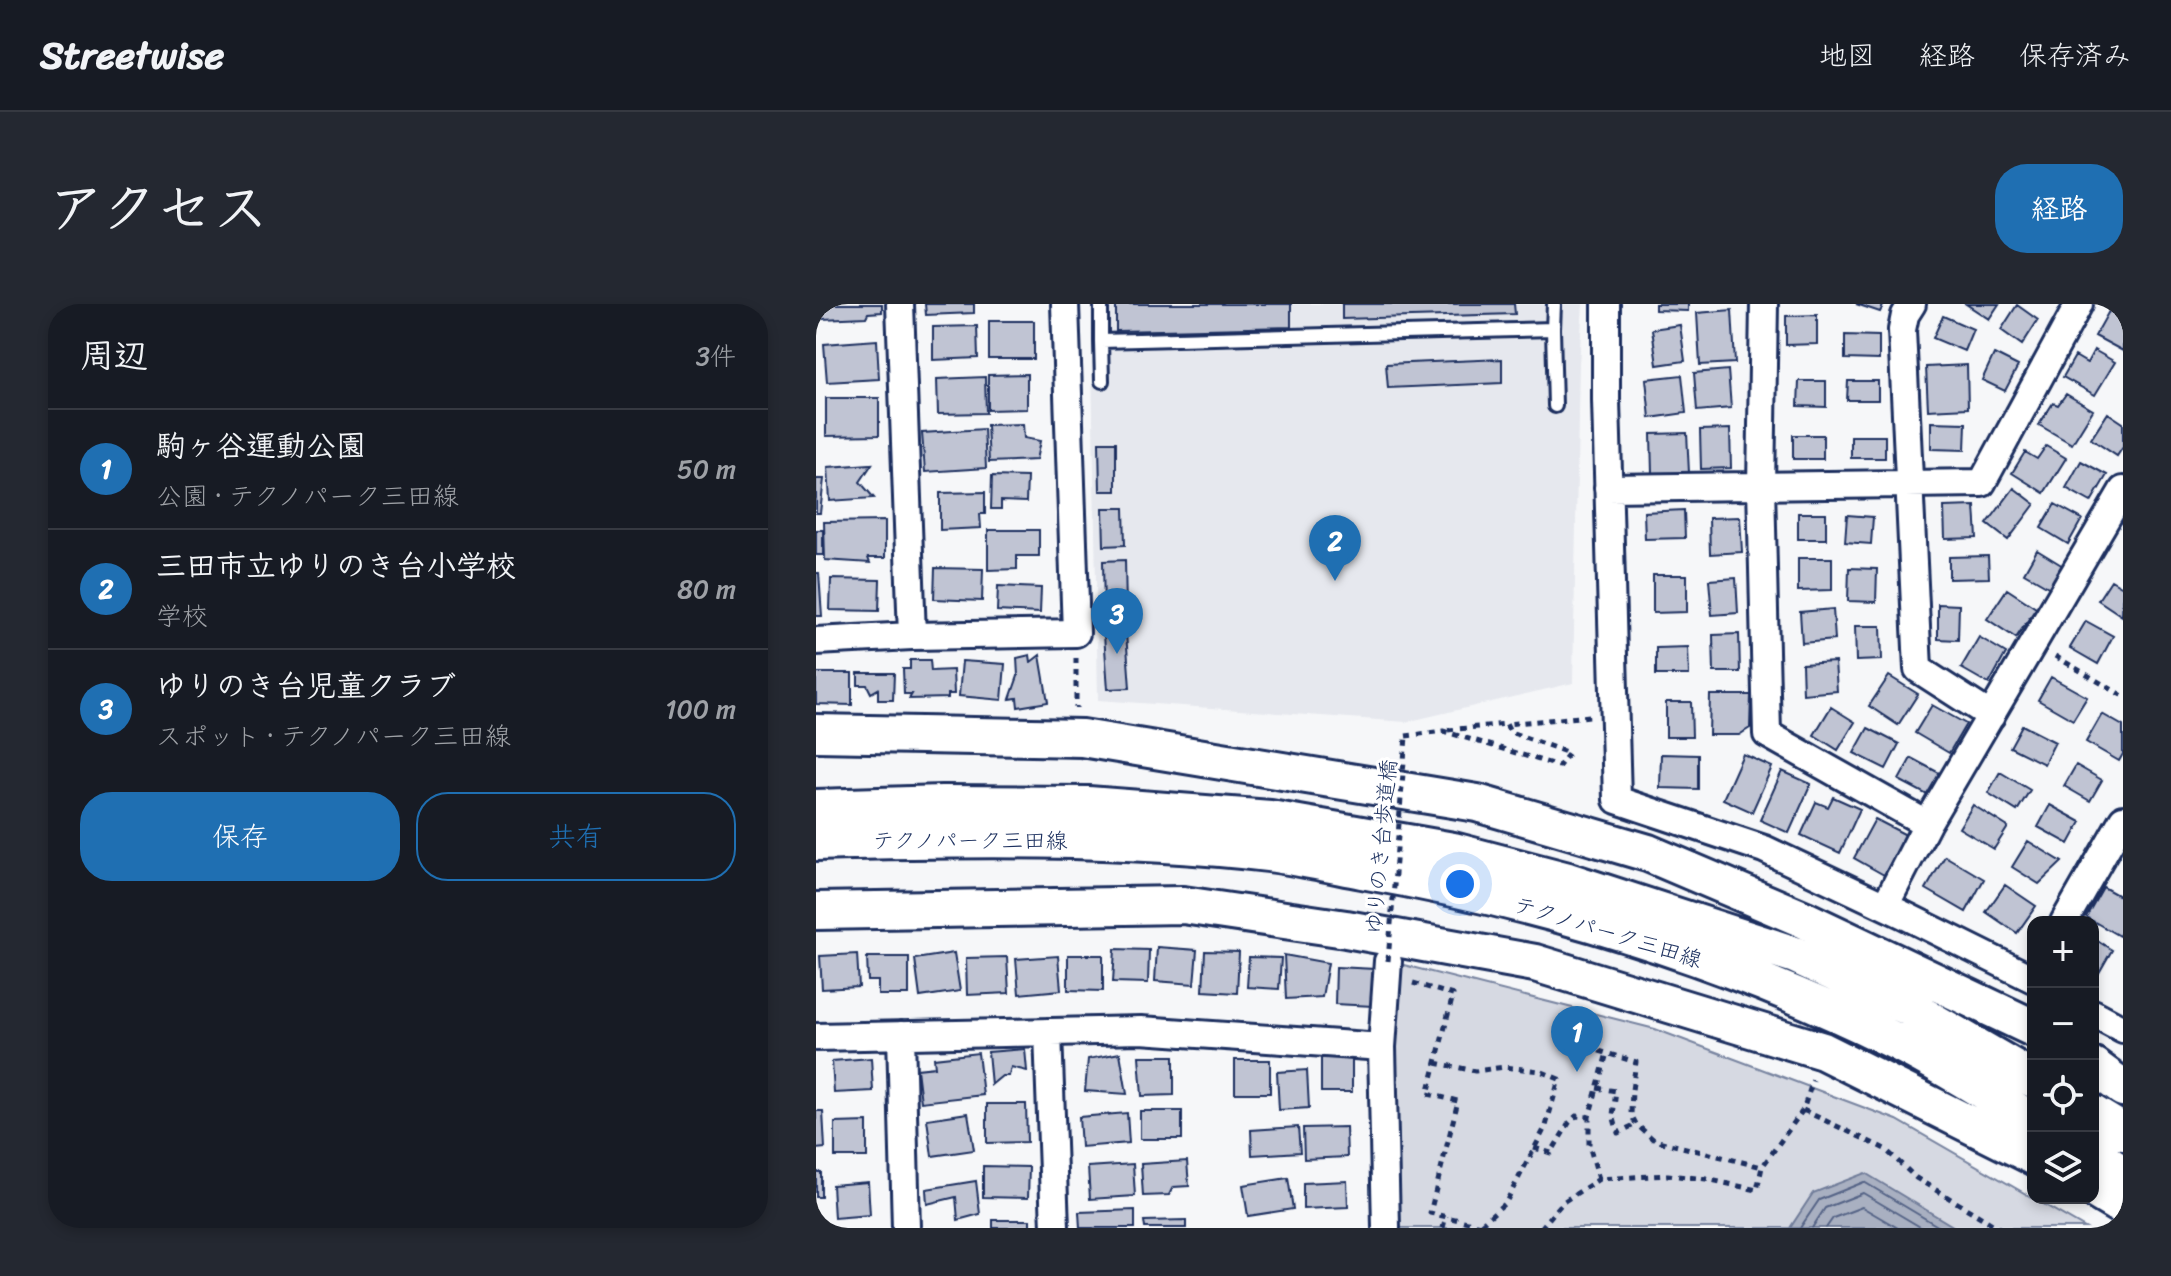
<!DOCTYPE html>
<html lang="ja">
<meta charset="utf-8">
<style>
body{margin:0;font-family:Sriracha,"Klee One",sans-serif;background:#242831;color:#f1f3f6}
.controls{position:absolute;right:24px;bottom:24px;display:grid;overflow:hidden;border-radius:16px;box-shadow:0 4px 12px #0003}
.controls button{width:72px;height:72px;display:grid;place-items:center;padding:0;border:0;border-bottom:2px solid #363941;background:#171b24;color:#f1f3f6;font:40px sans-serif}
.you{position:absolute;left:644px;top:580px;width:28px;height:28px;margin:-20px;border:6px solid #fff;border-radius:50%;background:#1a73e8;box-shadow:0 0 0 12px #1a73e833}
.badge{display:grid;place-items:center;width:52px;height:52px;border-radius:50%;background:#1f6fb2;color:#fff;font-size:26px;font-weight:700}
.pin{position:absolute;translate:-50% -66px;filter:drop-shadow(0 2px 4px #0008)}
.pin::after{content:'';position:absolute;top:42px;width:28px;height:24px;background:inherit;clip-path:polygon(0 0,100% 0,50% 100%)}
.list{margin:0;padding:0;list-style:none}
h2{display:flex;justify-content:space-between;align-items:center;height:104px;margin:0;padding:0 32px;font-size:34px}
h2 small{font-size:26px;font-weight:400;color:#9ea1a6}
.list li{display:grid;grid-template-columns:52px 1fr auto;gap:24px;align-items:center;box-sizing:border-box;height:120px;padding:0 32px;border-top:2px solid #363941}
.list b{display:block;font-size:30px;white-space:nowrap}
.list p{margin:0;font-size:26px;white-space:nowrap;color:#9ea1a6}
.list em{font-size:26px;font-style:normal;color:#9ea1a6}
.actions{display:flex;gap:16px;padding:24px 32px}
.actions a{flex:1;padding:18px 0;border:2px solid #1f6fb2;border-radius:32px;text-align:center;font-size:28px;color:#1f6fb2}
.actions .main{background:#1f6fb2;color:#fff}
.icon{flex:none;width:44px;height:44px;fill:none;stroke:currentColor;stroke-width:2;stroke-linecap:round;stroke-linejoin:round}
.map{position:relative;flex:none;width:1307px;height:924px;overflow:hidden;border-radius:32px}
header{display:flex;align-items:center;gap:48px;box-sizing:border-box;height:112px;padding:0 40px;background:#171b24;border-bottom:2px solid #363941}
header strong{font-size:38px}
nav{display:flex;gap:44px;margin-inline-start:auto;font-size:28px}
.intro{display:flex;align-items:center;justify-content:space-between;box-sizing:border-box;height:192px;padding:0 48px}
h1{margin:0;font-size:56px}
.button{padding:20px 36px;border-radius:32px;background:#1f6fb2;color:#fff;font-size:28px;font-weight:700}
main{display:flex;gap:48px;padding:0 48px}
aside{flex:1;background:#171b24;border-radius:32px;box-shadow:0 4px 12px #0003}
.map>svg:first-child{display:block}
.built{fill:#e6e8ee}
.green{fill:#d6d9e2;stroke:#7884a0;stroke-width:2}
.water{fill:#a9b0c1;stroke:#707c99;stroke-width:2}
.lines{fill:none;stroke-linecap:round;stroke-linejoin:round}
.shore{stroke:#546386;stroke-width:2}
.building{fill:#c0c4d3;stroke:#1b2f5e;stroke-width:2}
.service-casing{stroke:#1b2f5e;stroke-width:18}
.minor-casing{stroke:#1b2f5e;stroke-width:32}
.secondary-casing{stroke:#1b2f5e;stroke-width:42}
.path{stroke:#1b2f5e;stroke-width:5;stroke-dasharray:6 6;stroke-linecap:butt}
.service{stroke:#fff;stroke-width:12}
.minor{stroke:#fff;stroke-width:26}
.secondary{stroke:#fff;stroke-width:36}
.path-bridge{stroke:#1b2f5e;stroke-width:5;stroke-dasharray:6 6;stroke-linecap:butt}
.labels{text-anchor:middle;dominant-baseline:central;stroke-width:6;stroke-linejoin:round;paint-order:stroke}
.street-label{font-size:22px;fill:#1b2f5e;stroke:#fff}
</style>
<header>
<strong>Streetwise</strong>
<nav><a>地図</a><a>経路</a><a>保存済み</a></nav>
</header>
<div class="intro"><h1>アクセス</h1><a class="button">経路</a></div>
<main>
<aside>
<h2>周辺<small>3件</small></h2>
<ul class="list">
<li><span class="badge">1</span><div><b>駒ヶ谷運動公園</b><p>公園 · テクノパーク三田線</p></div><em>50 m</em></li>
<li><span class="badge">2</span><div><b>三田市立ゆりのき台小学校</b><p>学校</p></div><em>80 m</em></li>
<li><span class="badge">3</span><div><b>ゆりのき台児童クラブ</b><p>スポット · テクノパーク三田線</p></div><em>100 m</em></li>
</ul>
<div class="actions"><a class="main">保存</a><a>共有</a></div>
</aside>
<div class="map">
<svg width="1307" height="924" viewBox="0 0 1307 924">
<rect width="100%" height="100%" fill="#f6f7f9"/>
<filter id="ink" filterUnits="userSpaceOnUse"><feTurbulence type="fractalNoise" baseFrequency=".0125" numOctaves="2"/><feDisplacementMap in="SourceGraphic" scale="16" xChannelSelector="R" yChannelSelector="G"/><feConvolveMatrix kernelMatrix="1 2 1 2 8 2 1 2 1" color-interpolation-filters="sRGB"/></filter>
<g filter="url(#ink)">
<path class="built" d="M275,0H767L763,60L757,379L590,418L282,396Z"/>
<path class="green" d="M572,657L839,725L1081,816L1269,924H570Z"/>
<path class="water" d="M1049,869L1140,924H974L997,889Z"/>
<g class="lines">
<path class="shore" d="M984,924L1003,896L1048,878L1125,924
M996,924L1009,904L1047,889L1106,924
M1010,924L1017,914L1046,903L1082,924"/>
</g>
<path class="building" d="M5,0H66V8L52,9L50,13L6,15Z
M109,0H158V9L110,11Z
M300,0H475V23L300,27Z
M526,0H698L699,10L526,15Z
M839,0H872V7L839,6Z
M1040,0H1068L1064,8Z
M1150,0H1183L1173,15Z
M1201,1L1222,16L1206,41L1185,26Z
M1307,3V47L1279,32L1293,7L1302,12Z
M916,6L919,59L884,61L881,9Z
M1001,11V40L970,41V12Z
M1127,12L1157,25L1148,47L1117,34Z
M173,17H218V55H173Z
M864,21L869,57L841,61L836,25Z
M161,22L162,54L117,56V23Z
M1029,31L1063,32V56L1029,55Z
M61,36L63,75L11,78L8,40Z
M1278,46L1299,58L1279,91L1247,73L1259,52L1271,59Z
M1178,50L1202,62L1189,87L1166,76Z
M686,55V79L572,84L570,60Z
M1151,61L1152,104L1112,106L1110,63Z
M912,66L915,104L881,107L878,69Z
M211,70V105L172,106V71Z
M866,71L870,109L834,114L830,75Z
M169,73L170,109L122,110L121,75Z
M983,77H1010V103L982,102Z
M1032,77H1062V96H1031Z
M1250,90L1277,106L1256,140L1223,121L1237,99L1242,101Z
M10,94H63V131L10,132Z
M1292,109L1307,119V143L1301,152L1275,135Z
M1115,118L1150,119L1149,146L1115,145Z
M207,120L208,134L224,137L220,156L173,158L171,121Z
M168,125L170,164L109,168L106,129Z
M914,125L915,164L885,165L884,126Z
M871,129L873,169L836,170L835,130Z
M977,131H1007V155H977Z
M1035,132H1069V154H1035Z
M283,138H300V187H284Z
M1230,142L1250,154L1228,189L1196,169L1209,148L1221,155Z
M1265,157L1291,171L1275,198L1250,184Z
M56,160L44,178L58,194L14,197L12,163Z
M176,172L211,173L210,198L185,197V205H175Z
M0,175H8L4,209H0Z
M1198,184L1219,200L1192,236L1171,220Z
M169,188V210H164L165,224L124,226V189Z
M1239,200L1266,215L1252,240L1225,224Z
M1159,202L1161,234L1129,235L1128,203Z
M287,204H308L309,241L288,242Z
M868,206L869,234L829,235L828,208Z
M982,209H1010V235H982Z
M1031,211L1057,213L1055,240L1029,238Z
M924,213L926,248L894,250L893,214Z
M69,217V254H52L54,259L9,256L8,218Z
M0,226H7V251H0Z
M172,226H223V252H201V265L172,266Z
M1221,246L1247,262L1234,284L1208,269Z
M1172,252L1173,274L1133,275V253Z
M982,254H1016V286L982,287Z
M309,256L310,306H288L287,257Z
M119,264L167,265L166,297L118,295Z
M1033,264L1061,265L1060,298L1032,297Z
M0,269H3L6,312H0Z
M837,271H871V308L837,309Z
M920,274L922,309L896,311L893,276Z
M15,275L64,276L63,307L14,306Z
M1295,276L1307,283L1306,312L1282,296Z
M182,282L225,284L224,309L181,307Z
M1191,285L1220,304L1200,334L1171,315Z
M1122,300L1143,301L1142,336L1122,335Z
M1017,305L1019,336L986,339L984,308Z
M309,315L314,384L292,385L287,317Z
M1270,317L1297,332L1282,360L1254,344Z
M1039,322H1065L1066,356L1040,357Z
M923,330L924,368H898L897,331Z
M1163,333L1190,349L1173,380L1145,364Z
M872,343L873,371H840V344Z
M214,351L215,358L224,351L232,398L202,403L201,394L194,395L202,372L201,354Z
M94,356H114L115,367L137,366L138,390H132V394L93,395L96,390H88L87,365H94Z
M146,357L189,360L186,396L143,392Z
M1019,358L1021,387L987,390L986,360Z
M0,369H36V401L0,400Z
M42,369H78L77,396H62V385L55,389L51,381H42Z
M1073,372L1102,390L1082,421L1053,402Z
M1235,373L1271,393L1257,416L1222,396Z
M894,391H935L934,424L923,431H893Z
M850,398H875L876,433H850Z
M1116,401L1150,420L1133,449L1099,429Z
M1015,403L1039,418L1022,446L998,431Z
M1286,410L1307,422V450L1303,457L1270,438Z
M1206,421L1239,438L1228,460L1194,443Z
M1052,424L1083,440L1070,465L1038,449Z
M845,450L882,451V485L844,484Z
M927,450L956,463L936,508L907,495Z
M1095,454L1127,471L1115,493L1083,476Z
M1260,461L1286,476L1274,497L1248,482Z
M966,467L995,480L973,529L944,516Z
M1184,468L1214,486L1201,507L1172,489Z
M1017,493L1044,505L1024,549L985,531L1000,498L1012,503Z
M1157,501L1192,523L1178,545L1143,524Z
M1234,501L1265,518L1253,540L1222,523Z
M1059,515L1090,531L1068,571L1038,554Z
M1212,537L1246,558L1223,580L1196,563Z
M1129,552L1168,575L1150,608L1110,585Z
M1189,581L1220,602L1201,629L1170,608Z
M1287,583L1307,594V625L1303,632L1270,613Z
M1277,634L1296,646L1280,674L1277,673Z
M341,643L381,646L378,680L339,677Z
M299,645L333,646L332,679L297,678Z
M389,647L423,648L421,689L387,687Z
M138,649L144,687L104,693L99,655Z
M41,650L43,683L6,685L4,652Z
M252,651H287V687L252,686Z
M468,651L512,659L506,693L470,695Z
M242,652L245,686L203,690L200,655Z
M51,653H93V691H62V677H52Z
M191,653L193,689L151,691L150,654Z
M433,653L465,654L463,685L431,683Z
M520,663L559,665L557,702L519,700Z
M209,745L211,767L195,763L193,772H186L175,781L172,748Z
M162,749L167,791L105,798L101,765L119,763L118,754Z
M304,749L311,790L269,787L272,755Z
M323,752H358V791L326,792Z
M55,754L57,787L18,789L16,757Z
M505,754H536V788H505Z
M419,756H454V789H419Z
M491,766L493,804L463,806L461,768Z
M171,800H210L211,838L171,839Z
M0,807H7L9,844L0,845Z
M324,807H366V835H324Z
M152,809L158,846L116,852L111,815Z
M311,809L313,839L265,843L263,813Z
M51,818V853H19V819Z
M482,823L484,848L436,851L435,826Z
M530,823L531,853L488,855L487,824Z
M371,857L373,882L357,883L353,891L327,892L325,860Z
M317,860L319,892L274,895L272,863Z
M167,862L213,863L212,894L167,893Z
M0,868H5V893H0Z
M472,874L477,905L432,912L427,881Z
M160,877L164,910L142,916L140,893L111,900L110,885Z
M531,877L532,903L487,905V879Z
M52,878L54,911L18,914L16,881Z
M319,906V924H264L263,908Z
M177,916H214V924H177Z
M370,916V924H329L328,917Z"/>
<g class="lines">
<defs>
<path id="service" d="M285,0V37L737,25L738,0
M737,25L739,102
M285,37L286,77"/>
<path id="minor" d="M790,0V96L801,496L948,545L1088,611L1217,675
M948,0L945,182L951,430L1111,520L1069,602
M1096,0L1089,11L1086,26L1102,365L1175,412
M792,184L1166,179L1263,0
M96,332L260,329L249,0
M0,337L96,332L84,0
M1111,520L1307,186
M1248,618L1307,515
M1277,709L1307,725
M232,728L239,924
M85,731L90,924
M0,733L325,726L566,743
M570,924L566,743L572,657"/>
<path id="secondary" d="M0,429L266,434L661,499L832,549L987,615L1217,724
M0,504L126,500L272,501L454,515L637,547L752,577L979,651L1092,703L1217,775
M0,538C150,534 302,532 452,549C484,553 515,560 546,566C728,598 908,653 1073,734C1123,758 1170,789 1217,817
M0,607L367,601L530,625L719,659L1007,747L1217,852
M1277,762L1307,784
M1277,810L1307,828
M1277,851L1307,870
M1277,885L1307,903"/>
</defs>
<use href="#service" class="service-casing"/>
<use href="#minor" class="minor-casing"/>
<use href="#secondary" class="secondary-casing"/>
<path class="path" d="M1239,352L1307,392
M260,354V404
M632,426L690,420
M590,432L627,427L743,462L753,449L694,428L690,420L774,412
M597,679L637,691L612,790L642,797L614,909L677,924
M760,740L820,758L816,786L815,810L820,820L838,836L946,863
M620,759L659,767L689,763L724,767L743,775L730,822L690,898L665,920
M781,784L800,787L797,811L802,829L820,820
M987,806L1069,845L1100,874L1183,924
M718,844L735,849L753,819L760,812L773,813
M783,875L773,841V813L791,749
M627,924L630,912
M725,924L747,898L783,875L852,871L890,875L941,886L946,863L987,806L997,776"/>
<use href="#service" class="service"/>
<use href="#minor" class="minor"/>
<use href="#secondary" class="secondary"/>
<path class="path-bridge" d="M572,657L590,432"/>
</g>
</g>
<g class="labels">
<g class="street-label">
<text x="154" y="536">テクノパーク三田線</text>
<text transform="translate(565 543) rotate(-85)">ゆりのき台歩道橋</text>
<text transform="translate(792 628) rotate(17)">テクノパーク三田線</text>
</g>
</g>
</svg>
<div class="controls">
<button>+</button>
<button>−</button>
<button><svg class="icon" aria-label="locate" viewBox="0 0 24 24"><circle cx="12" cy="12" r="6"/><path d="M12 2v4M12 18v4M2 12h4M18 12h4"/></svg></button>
<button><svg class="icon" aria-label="layers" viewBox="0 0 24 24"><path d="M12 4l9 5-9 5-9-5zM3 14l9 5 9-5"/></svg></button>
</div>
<div class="you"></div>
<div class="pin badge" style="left:761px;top:768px">1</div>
<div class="pin badge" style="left:519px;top:277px">2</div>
<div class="pin badge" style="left:301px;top:350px">3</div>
</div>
</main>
